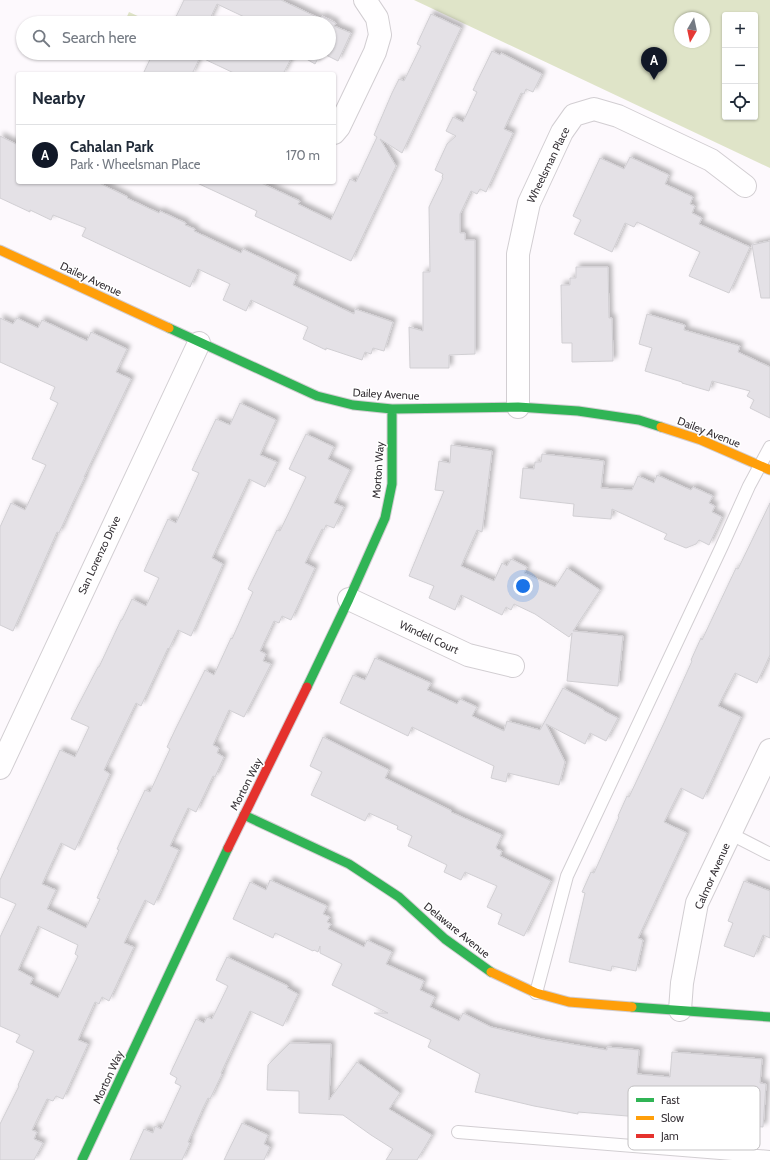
<!DOCTYPE html>
<meta charset="utf-8">
<style>
body{margin:0;font-family:Cabin,sans-serif;background:#f2f2f3;color:#1f2937}
.controls{position:absolute;right:12px;top:12px;display:grid;overflow:hidden;border-radius:4px;box-shadow:0 1px 3px #0004}
.controls button{width:36px;height:36px;display:grid;place-items:center;padding:0;border:0;border-bottom:1px solid #e0e1e3;background:#fff;color:#1f2937;font:20px sans-serif}
.compass{position:absolute;left:674px;top:12px;width:36px;height:36px;border-radius:50%;background:#fff;box-shadow:0 1px 3px #0004;rotate:189deg}
.you{position:absolute;left:523px;top:586px;width:14px;height:14px;margin:-10px;border:3px solid #fff;border-radius:50%;background:#1a73e8;box-shadow:0 0 0 6px #1a73e833}
.badge{display:grid;place-items:center;width:26px;height:26px;border-radius:50%;background:#111827;color:#fff;font-size:13px;font-weight:700}
.pin{position:absolute;translate:-50% -33px;filter:drop-shadow(0 1px 2px #0008)}
.pin::after{content:'';position:absolute;top:21px;width:14px;height:12px;background:inherit;clip-path:polygon(0 0,100% 0,50% 100%)}
.list{margin:0;padding:0;list-style:none}
h2{display:flex;justify-content:space-between;align-items:center;height:52px;margin:0;padding:0 16px;font-size:17px}
h2 small{font-size:13px;font-weight:400;color:#747a83}
.list li{display:grid;grid-template-columns:26px 1fr auto;gap:12px;align-items:center;box-sizing:border-box;height:60px;padding:0 16px;border-top:1px solid #e0e1e3}
.list b{display:block;font-size:15px;white-space:nowrap}
.list p{margin:0;font-size:13px;white-space:nowrap;color:#747a83}
.list em{font-size:13px;font-style:normal;color:#747a83}
.icon{flex:none;width:22px;height:22px;fill:none;stroke:currentColor;stroke-width:2;stroke-linecap:round;stroke-linejoin:round}
.map{position:relative;flex:none;width:770px;height:1160px;overflow:hidden}
.search{position:absolute;background:#fff;box-shadow:0 1px 3px #0004;left:16px;top:16px;width:320px;height:44px;display:flex;align-items:center;gap:10px;box-sizing:border-box;padding:0 14px;border-radius:22px;color:#747a83;font-size:15px}
.panel{position:absolute;background:#fff;box-shadow:0 1px 3px #0004;left:16px;top:72px;width:320px;height:112px;border-radius:4px}
.map>svg:first-child{display:block}
.green{fill:#dfe4c8;fill-rule:evenodd}
.building{fill:#e4e1e6;stroke:#d1cfd3;fill-rule:evenodd;filter:url(#shadow)}
.lines{fill:none;stroke-linecap:round;stroke-linejoin:round}
.lane-casing{stroke:#d2ced2;stroke-width:14}
.street-casing{stroke:#d2ced2;stroke-width:24}
.fast-casing{stroke:#d2ced2;stroke-width:11}
.slow-casing{stroke:#d2ced2;stroke-width:11}
.jam-casing{stroke:#d2ced2;stroke-width:11}
.lane{stroke:#fffeff;stroke-width:12}
.street{stroke:#fffeff;stroke-width:22}
.fast{stroke:#30b455;stroke-width:9}
.slow{stroke:#ff9f0a;stroke-width:9}
.jam{stroke:#e5322d;stroke-width:9}
.labels{text-anchor:middle;dominant-baseline:central;stroke-width:3;stroke-linejoin:round;paint-order:stroke}
.street-label{font-size:11px;fill:#363136;stroke:#fff}
.key{fill:#fff;stroke:#c3c1c3;stroke-width:1}
.key-label{font-size:11px;fill:#363136}
</style>
<div class="map">
<svg width="770" height="1160" viewBox="0 0 770 1160">
<defs>
<filter id="shadow"><feDropShadow dx="3.5" dy="-3.5" stdDeviation="2" flood-color="#0004"/></filter>
</defs>
<rect width="100%" height="100%" fill="#fdf9fd"/>
<path class="green" d="M414,0H770V168ZM725,15H755V117H725ZM680,18H704V42H680Z
M129,12L153,23H124Z"/>
<path class="building" d="M184,0H281L321,19L322,16L336,23L334,26L351,33L338,61L322,53H329V23H257L217,4L208,23H173Z
M431,14L461,28L402,153L380,139L396,166L351,261L255,216L257,211L195,182H259L300,201L298,204L331,220L350,179L356,182L377,137L374,135L392,93L399,79L404,81L421,46L417,44Z
M492,51L500,55L501,53L542,74L533,92L526,89L524,94L521,93L504,129L513,133L486,192L480,189L477,194L471,191L460,214V233H465V240H475V354L449,355V368H410L409,327L423,331V272H430L429,207L443,178L442,177L443,174L435,170L447,144L456,136L446,131L453,117L463,122L477,92L473,90Z
M153,53H294L283,74H236L200,57L192,74H143Z
M305,53H321L315,64L303,57Z
M0,136L18,145V182H97L128,197L127,198L159,213L160,211L186,223L185,225L195,229L194,231L241,253L243,249L297,275L293,285L354,314L355,309L393,322L384,351L373,348L371,354L365,352L362,360L326,348V350L303,339L308,327L251,300L246,311L223,300L230,284L198,269L190,287L82,236L86,228L53,215L51,220L30,210V212L0,198Z
M630,157L669,175L665,184L693,197L690,204L695,206L692,213L702,218L699,224L750,247L729,293L689,276L700,252L637,222L634,227L625,223L612,252L574,234L581,220L573,216L600,158L624,169Z
M770,241V298H761L752,245Z
M576,267H608L609,318H612L613,361L572,362V343H562L561,285H570V278H576Z
M647,314L685,325L684,330L740,346L738,352L770,367V418L750,408L754,400L747,396L750,391L712,381L709,391L682,383V382L645,371L652,348L639,344Z
M0,318L13,324L17,318L38,328L42,320L87,341L91,332L127,349L116,372L131,379L84,477H85L74,500L59,533L57,532L13,631L0,625V527L11,503L25,510L46,465L32,459L58,403L50,399L55,387L0,362Z
M240,403L276,420L260,455L277,462L265,487L249,479L212,558L223,564L191,636L178,630L169,649L168,648L141,706L136,703L104,770L110,774L75,850L61,843L42,884L56,890L47,909L86,928L100,899L97,898L119,850L117,849L145,790L150,792L170,749L167,747L176,728L205,670L214,675L231,638L232,639L253,592L248,589L277,530L280,531L306,477L289,469L306,434L334,447L328,459L350,470L334,503L344,507L334,528L326,525L324,530L322,529L305,563L315,568L291,620L282,616L279,623L274,621L260,651L266,654L263,661L271,664L244,717L229,710L213,745L219,748L217,753L224,757L215,777L213,776L196,812L188,808L170,846L179,850L154,905L145,900L124,943L134,947L109,1001L102,997L99,1004L95,1002L78,1040L88,1044L63,1099L56,1096L53,1101L47,1099L32,1130L37,1132L34,1139L43,1143L34,1160H0V1124L19,1086L18,1085L34,1051L16,1042L20,1035L0,1026V937L16,904L0,897V880L60,750L75,757L89,727L71,719L98,667H99L121,620H122L132,599L146,606L159,578L144,571L168,519L176,523L199,473L192,470L216,419L230,425ZM38,926L78,945L75,954L78,956L58,998L30,984L33,978L18,970Z
M451,445L492,451L482,532L477,530L461,566L494,581L502,563L507,566L511,559L527,567L524,573L555,587L567,568L600,590L573,631L623,636L618,686L567,681L572,633L569,637L535,614L514,604L511,610L506,607L502,615L461,595L455,610L429,598L434,586L409,576L444,491L435,490L439,461L450,463Z
M542,454L604,461L601,488L632,490L638,476L654,483L657,475L691,490L693,487L713,496L709,503L715,506L712,512L722,517L709,545L699,540L696,544L686,548L664,539L667,534L612,509L611,519L573,516L574,504L520,498L523,468L534,469L535,462H541Z
M770,503V655L757,683L735,673L718,706L741,717L717,769L703,799L681,788L664,822L687,833L638,938L643,940L636,971L612,966L611,971L569,962L585,893L582,892L591,872L594,873L619,817L618,816L627,796L629,797L664,723L692,661L691,660L701,638L702,640L736,568L738,569Z
M375,658L431,683L427,690L457,704L460,699L477,707L472,716L504,731L507,721L540,730L563,688L604,710V711L618,718L606,741L590,733L585,744L546,724L565,762L559,785L508,773L506,782L491,778L494,766L464,752L412,727L408,736L340,703L353,675L365,680Z
M323,737L389,770L385,778L452,811L451,812L502,835L496,847L497,849L502,851L500,856L551,881L524,936L498,924L502,914L487,907L497,886L465,872L461,880L444,872L447,865L408,846L412,836L397,829L398,826L369,813L365,821L311,795L322,772L310,766Z
M270,880L327,906L323,914L330,917L327,922L331,924L328,929L364,947L367,940L392,952L386,964L424,981L420,990L435,997L430,1007L459,1021L463,1013L491,1027L542,1039L607,1050V1047L639,1050L637,1074L670,1077L672,1052L762,1059L760,1083L766,1084L763,1127L578,1112V1114L534,1106L475,1092L480,1074L428,1047L431,1040L374,1013H388L332,985L342,964L320,953V946L318,952L314,950L313,951L275,933L273,938L233,919L250,882L266,890Z
M744,881L770,891V938L763,935L754,957L724,946L733,923L728,921Z
M227,957L288,986L287,988L298,994L283,1026L250,1011L221,1073L222,1074L210,1099L208,1098L203,1108L188,1142L190,1143L182,1160H130L144,1129L153,1133L155,1126L161,1129L181,1086L175,1083L177,1078L170,1074L196,1019L204,1023L207,1017L212,1019L228,986L216,980Z
M290,1043L331,1044L329,1100L357,1062L400,1093L389,1109L432,1135L417,1160H386L393,1149L371,1135L343,1115L299,1113V1091L267,1090L268,1065Z
M242,1123L268,1135L264,1144L270,1147L264,1160H224Z"/>
<g class="lines">
<defs>
<path id="lane" d="M731,834L770,854
M536,993L567,876L722,546L749,486L770,447
M458,1132L770,1157"/>
<path id="street" d="M334,133L339,127L375,52L380,35L377,18L365,0
M518,407V254L529,203L562,132L574,115L594,109L618,116L711,160L745,186
M349,599L468,655L513,666
M0,768L199,343
M680,1010L682,983L697,903L770,750"/>
<path id="fast" d="M169,328L317,396L353,405L392,409L518,407L578,411L639,420L661,427
M307,687L349,599L385,518L392,484V409
M244,815L349,864L399,897L445,939L491,972
M632,1007L770,1017
M82,1160L228,848"/>
<path id="slow" d="M0,250L169,328
M661,427L701,440L770,470
M491,972L536,993L569,1002L632,1007"/>
<path id="jam" d="M228,848L307,687"/>
</defs>
<use href="#lane" class="lane-casing"/>
<use href="#street" class="street-casing"/>
<use href="#fast" class="fast-casing"/>
<use href="#slow" class="slow-casing"/>
<use href="#jam" class="jam-casing"/>
<use href="#lane" class="lane"/>
<use href="#street" class="street"/>
<use href="#fast" class="fast"/>
<use href="#slow" class="slow"/>
<use href="#jam" class="jam"/>
</g>
<g class="labels">
<g class="street-label">
<text transform="translate(548 165) rotate(-64)">Wheelsman Place</text>
<text transform="translate(91 279) rotate(25)">Dailey Avenue</text>
<text transform="translate(386 394) rotate(3)">Dailey Avenue</text>
<text transform="translate(709 432) rotate(21)">Dailey Avenue</text>
<text transform="translate(378 470) rotate(-86)">Morton Way</text>
<text transform="translate(99 555) rotate(-65)">San Lorenzo Drive</text>
<text transform="translate(429 637) rotate(25)">Windell Court</text>
<text transform="translate(246 784) rotate(-63)">Morton Way</text>
<text transform="translate(712 876) rotate(-66)">Calmor Avenue</text>
<text transform="translate(457 930) rotate(39)">Delaware Avenue</text>
<text transform="translate(108 1077) rotate(-65)">Morton Way</text>
</g>
</g>
<rect x="628" y="1086" width="132" height="64" rx="6" class="key"/>
<rect x="636" y="1098" width="18" height="4" fill="#30b455"/>
<rect x="636" y="1116" width="18" height="4" fill="#ff9f0a"/>
<rect x="636" y="1134" width="18" height="4" fill="#e5322d"/>
<g class="key-label">
<text x="661" y="1104">Fast</text>
<text x="661" y="1122">Slow</text>
<text x="661" y="1140">Jam</text>
</g>
</svg>
<div class="controls">
<button>+</button>
<button>−</button>
<button><svg class="icon" aria-label="locate" viewBox="0 0 24 24"><circle cx="12" cy="12" r="6"/><path d="M12 2v4M12 18v4M2 12h4M18 12h4"/></svg></button>
</div>
<svg class="compass" viewBox="-18 -18 36 36"><path d="M0-13l5 13h-10z" fill="#e53935"/><path d="M0 13l5-13h-10z" fill="#747a83"/></svg>
<div class="you"></div>
<div class="pin badge" style="left:654px;top:80px">A</div>
<div class="search"><svg class="icon" aria-label="search" viewBox="0 0 24 24"><circle cx="10" cy="10" r="6"/><path d="M15 15l6 6"/></svg>Search here</div>
<section class="panel">
<h2>Nearby<small></small></h2>
<ul class="list">
<li><span class="badge">A</span><div><b>Cahalan Park</b><p>Park · Wheelsman Place</p></div><em>170 m</em></li>
</ul>
</section>
</div>
